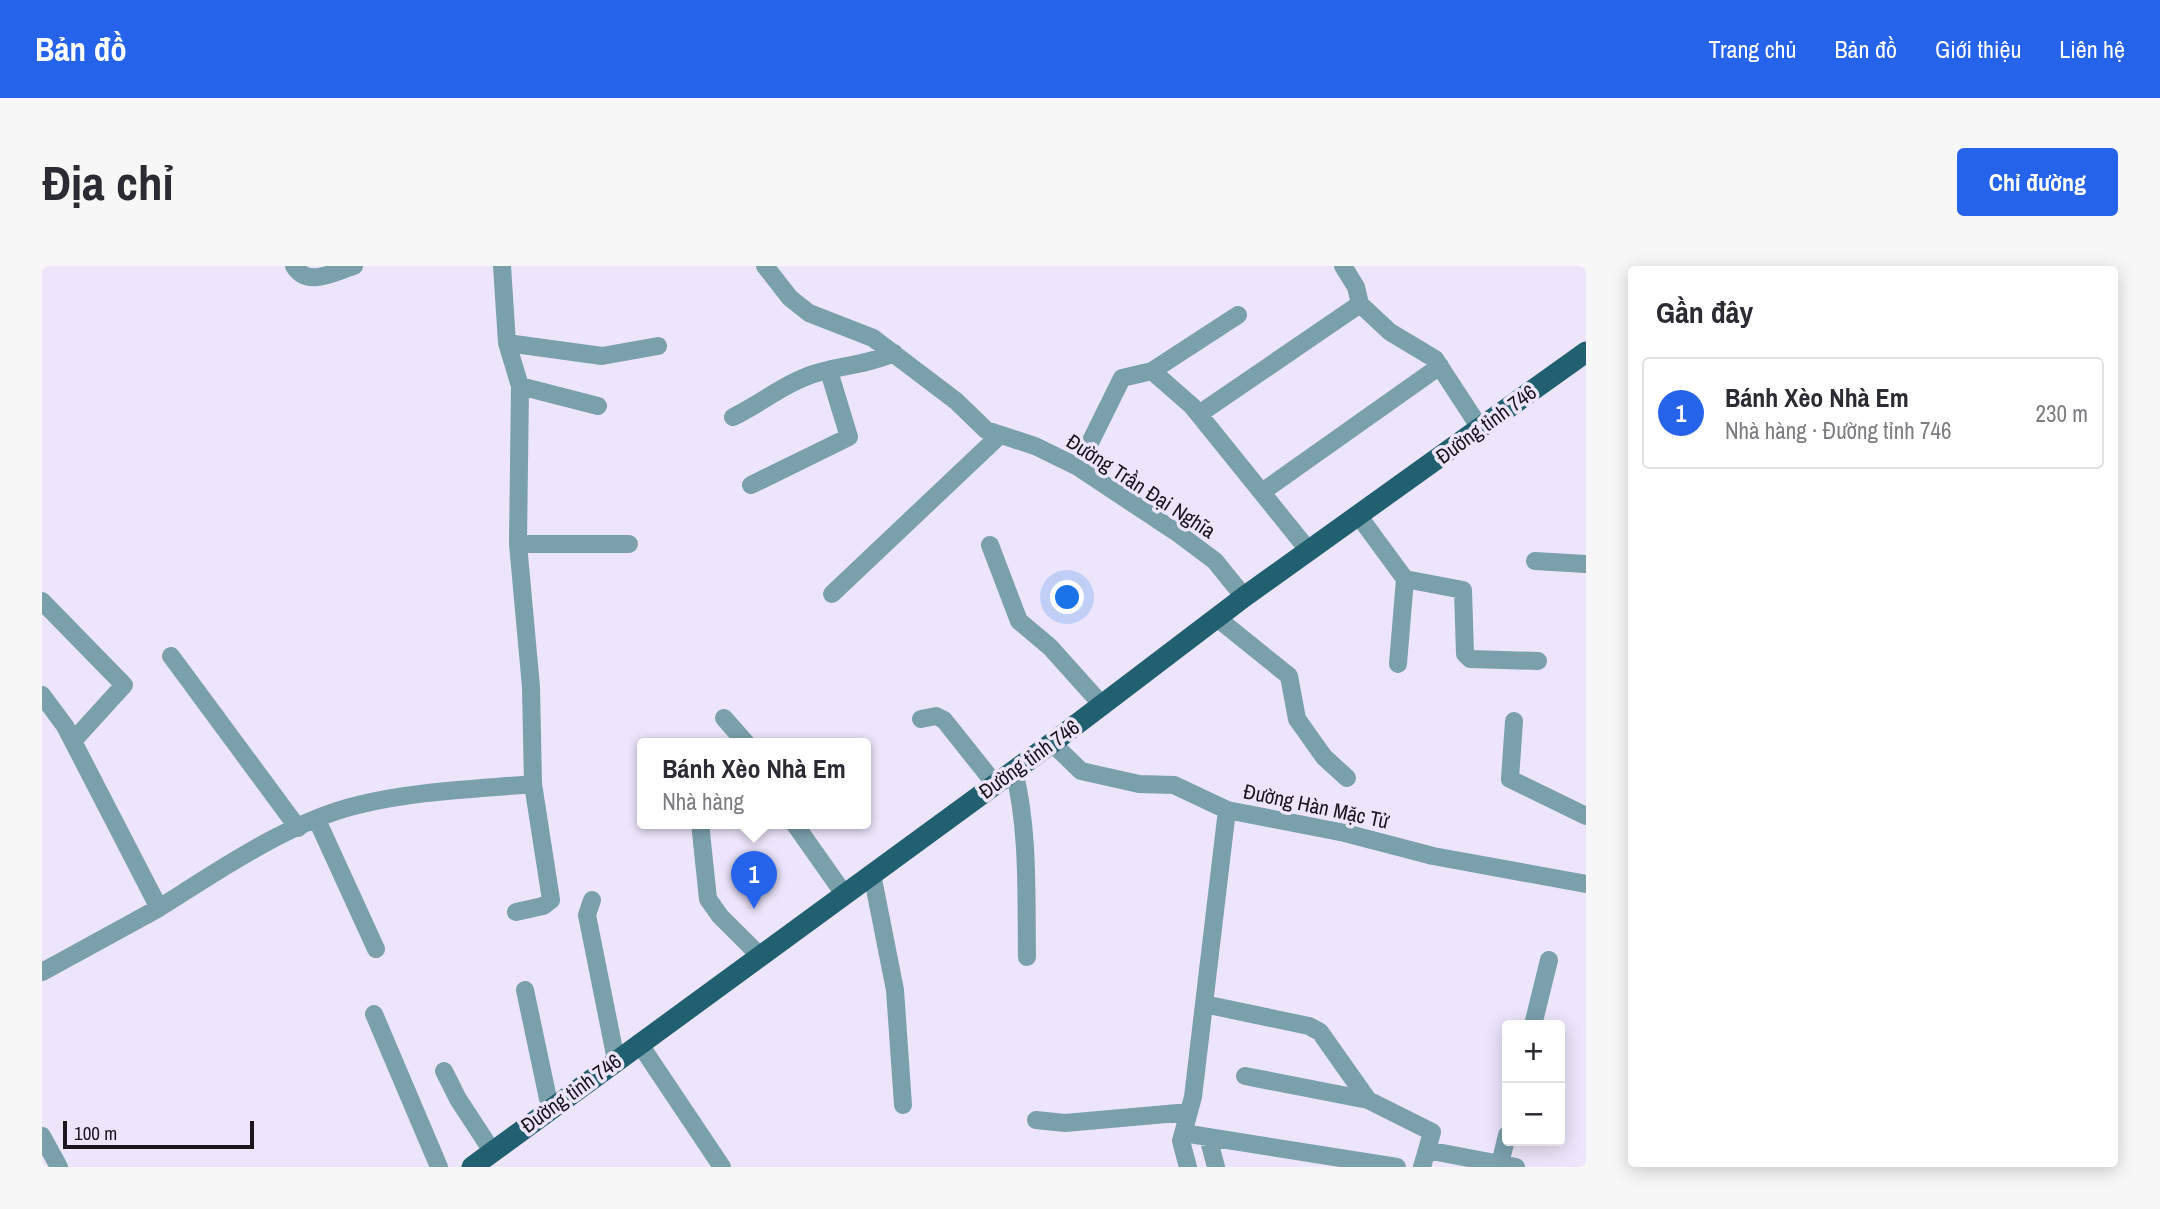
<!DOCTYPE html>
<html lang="vi">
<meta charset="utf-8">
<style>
body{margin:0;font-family:"Archivo Narrow",sans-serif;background:#f7f7f7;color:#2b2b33}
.controls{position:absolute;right:21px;bottom:21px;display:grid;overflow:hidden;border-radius:7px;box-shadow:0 4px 18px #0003}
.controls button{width:63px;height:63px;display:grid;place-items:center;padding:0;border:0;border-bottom:2px solid #e1e1e2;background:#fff;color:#2b2b33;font:35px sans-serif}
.scale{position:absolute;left:21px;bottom:18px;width:191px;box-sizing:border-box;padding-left:7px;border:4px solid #19161e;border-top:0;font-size:19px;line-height:24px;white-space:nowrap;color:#19161e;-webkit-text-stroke:5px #ece5fb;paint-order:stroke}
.you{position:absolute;left:1026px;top:332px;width:24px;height:24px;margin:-18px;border:5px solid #fff;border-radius:50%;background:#1a73e8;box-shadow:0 0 0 10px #1a73e833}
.badge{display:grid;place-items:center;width:46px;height:46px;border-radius:50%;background:#2563eb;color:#fff;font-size:23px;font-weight:700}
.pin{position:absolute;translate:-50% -58px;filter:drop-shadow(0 2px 4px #0008)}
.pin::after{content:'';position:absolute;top:37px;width:24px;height:21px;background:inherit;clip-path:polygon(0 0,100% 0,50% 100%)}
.popup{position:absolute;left:595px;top:472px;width:234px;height:91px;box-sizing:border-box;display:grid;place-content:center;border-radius:7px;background:#fff;filter:drop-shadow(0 2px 5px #0005);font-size:23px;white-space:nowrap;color:#7c7c81}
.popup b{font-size:26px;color:#2b2b33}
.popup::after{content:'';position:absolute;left:50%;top:100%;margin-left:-14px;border:14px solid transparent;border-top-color:#fff}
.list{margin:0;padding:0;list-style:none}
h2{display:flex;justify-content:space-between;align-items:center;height:91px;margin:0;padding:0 28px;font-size:30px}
h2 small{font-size:23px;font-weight:400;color:#7c7c81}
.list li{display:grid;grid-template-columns:46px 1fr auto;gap:21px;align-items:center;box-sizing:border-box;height:112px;margin:0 14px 14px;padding:0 14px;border:2px solid #e1e1e2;border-radius:7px}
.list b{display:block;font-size:26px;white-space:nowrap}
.list p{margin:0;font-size:23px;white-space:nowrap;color:#7c7c81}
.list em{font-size:23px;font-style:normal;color:#7c7c81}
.map{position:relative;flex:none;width:1544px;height:901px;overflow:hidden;border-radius:7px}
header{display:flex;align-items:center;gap:42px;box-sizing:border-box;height:98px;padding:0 35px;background:#2563eb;color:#fff}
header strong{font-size:33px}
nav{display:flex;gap:38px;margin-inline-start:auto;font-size:24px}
.intro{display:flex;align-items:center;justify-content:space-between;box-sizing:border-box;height:168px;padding:0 42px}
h1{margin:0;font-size:49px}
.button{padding:18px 32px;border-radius:7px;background:#2563eb;color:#fff;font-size:24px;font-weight:700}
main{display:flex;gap:42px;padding:0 42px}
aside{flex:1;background:#fff;border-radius:7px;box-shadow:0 4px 18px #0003}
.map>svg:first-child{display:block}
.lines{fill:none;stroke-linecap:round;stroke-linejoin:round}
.minor{stroke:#7aa0ab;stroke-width:18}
.major{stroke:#216070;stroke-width:21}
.labels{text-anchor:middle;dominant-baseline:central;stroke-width:7;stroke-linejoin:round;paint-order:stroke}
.street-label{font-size:21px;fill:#19161e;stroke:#ece5fb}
</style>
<header>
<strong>Bản đồ</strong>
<nav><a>Trang chủ</a><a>Bản đồ</a><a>Giới thiệu</a><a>Liên hệ</a></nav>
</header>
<div class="intro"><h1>Địa chỉ</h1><a class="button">Chỉ đường</a></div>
<main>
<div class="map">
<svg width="1544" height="901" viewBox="0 0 1544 901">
<rect width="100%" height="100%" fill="#ece5fb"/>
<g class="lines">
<path class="minor" d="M252,0C265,22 292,6 312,0
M460,0L465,77L478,120L556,140
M723,0L748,32L767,47L831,72L914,135L944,164L993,180L1036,201L1137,268L1173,295L1202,331
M1301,0L1314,21L1318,38L1348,66L1393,93L1438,162
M465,77L560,90L616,80
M1110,105L1150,140L1267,285
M1157,148L1318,38
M691,151C720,137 745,115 778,106C803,99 828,98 852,87
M1036,201L1080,112L1110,105L1196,49
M709,219L807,171L789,112L790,104
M1220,226L1398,100
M1316,249L1363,313L1421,324L1423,388L1428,393L1496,395
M476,278H587
M948,279L977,355L1008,381L1060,439
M1493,295L1544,298
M790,328L957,170
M0,335L82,419L31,475
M1175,352L1247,410L1255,453L1282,491L1305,512
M129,390L256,562
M1356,398L1363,313
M0,429L23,460L117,642L0,706
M682,452L704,477
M879,453L894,450L902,454L953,518
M1472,455L1468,513L1544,550
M1010,477L1039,505L1097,518L1132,519L1185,544L1303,567L1391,590L1544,618
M972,505C987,564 984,630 985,691
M275,554L334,683
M658,557L666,633L678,650L718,690
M752,557L802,628
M830,608L853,724L861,839
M550,634L545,649L574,794
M117,642C176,605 248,555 316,539C372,525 434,523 491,518
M474,646L501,640L509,634L491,518L489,421L476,278L478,120
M483,724L508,842
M1162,738L1267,760L1278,766L1326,834L1390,866L1385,884
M332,748L397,901
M1491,759L1507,694
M597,777L680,901
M402,805L416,833L450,885
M1203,810L1326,834
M994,854L1023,857L1147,846
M1141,867L1355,901
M0,870L17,901
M1166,871L1174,901
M1458,898L1465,869
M1146,901L1139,875L1151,831L1185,544
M1380,901L1385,884L1474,901"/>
<path class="major" d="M430,901L1010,477L1202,331L1544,86"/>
</g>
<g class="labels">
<g class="street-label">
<text transform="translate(1444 158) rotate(-36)">Đường tỉnh 746</text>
<text transform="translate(1099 220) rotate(33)">Đường Trần Đại Nghĩa</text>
<text transform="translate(987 493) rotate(-36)">Đường tỉnh 746</text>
<text transform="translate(1274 540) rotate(12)">Đường Hàn Mặc Tử</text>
<text transform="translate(529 827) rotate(-36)">Đường tỉnh 746</text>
</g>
</g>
</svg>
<div class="controls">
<button>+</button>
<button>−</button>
</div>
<div class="scale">100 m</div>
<div class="you"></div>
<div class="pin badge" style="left:712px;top:643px">1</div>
<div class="popup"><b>Bánh Xèo Nhà Em</b>Nhà hàng</div>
</div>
<aside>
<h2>Gần đây<small></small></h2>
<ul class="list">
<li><span class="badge">1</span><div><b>Bánh Xèo Nhà Em</b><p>Nhà hàng · Đường tỉnh 746</p></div><em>230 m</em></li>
</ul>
</aside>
</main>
